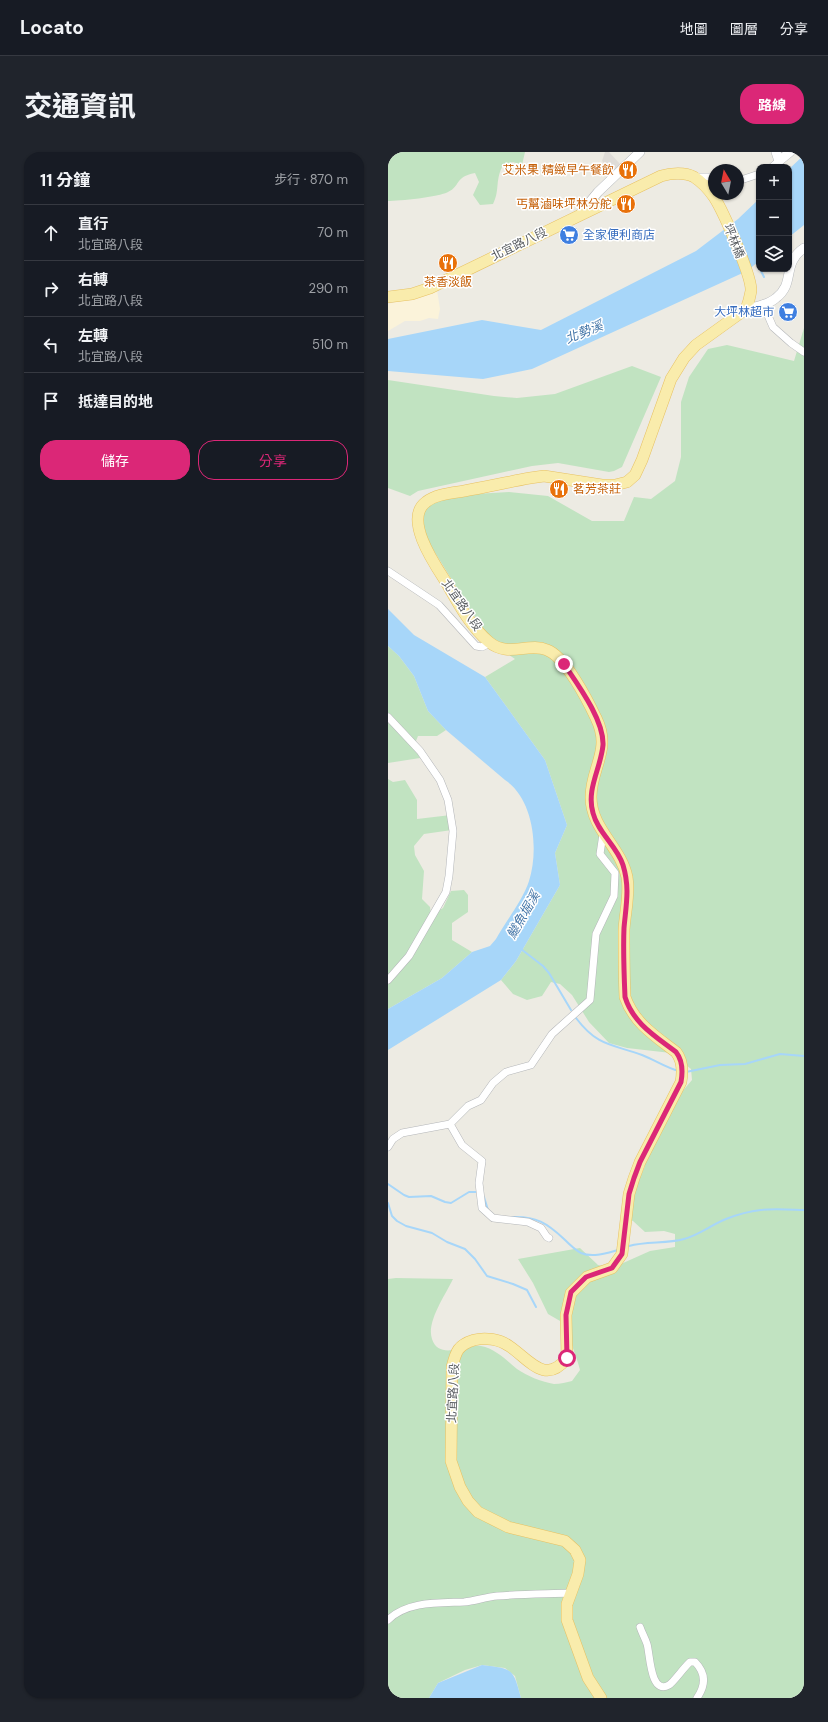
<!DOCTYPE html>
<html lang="zh-TW">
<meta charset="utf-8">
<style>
body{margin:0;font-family:"DM Sans","Noto Sans TC",sans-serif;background:#20242c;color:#f1f3f6}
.controls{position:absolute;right:12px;top:12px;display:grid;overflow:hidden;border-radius:8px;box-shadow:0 1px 3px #0004}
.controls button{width:36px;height:36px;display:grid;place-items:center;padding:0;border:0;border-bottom:1px solid #363941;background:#171b24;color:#f1f3f6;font:20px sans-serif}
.compass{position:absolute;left:320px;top:12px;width:36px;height:36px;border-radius:50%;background:#171b24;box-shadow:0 1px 3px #0004;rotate:350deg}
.stop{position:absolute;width:12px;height:12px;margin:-9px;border:3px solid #db2777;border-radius:50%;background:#fff}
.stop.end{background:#db2777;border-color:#fff;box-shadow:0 1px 4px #0008}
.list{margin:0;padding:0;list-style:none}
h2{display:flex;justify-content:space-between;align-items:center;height:52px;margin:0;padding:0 16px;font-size:17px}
h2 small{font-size:13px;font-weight:400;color:#9ea1a6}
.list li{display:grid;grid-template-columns:26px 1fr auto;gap:12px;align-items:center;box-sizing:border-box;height:56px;padding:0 16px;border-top:1px solid #363941}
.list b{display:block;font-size:15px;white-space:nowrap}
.list p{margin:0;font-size:13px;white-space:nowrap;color:#9ea1a6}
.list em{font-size:13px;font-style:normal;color:#9ea1a6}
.actions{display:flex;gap:8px;padding:12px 16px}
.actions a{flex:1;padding:9px 0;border:1px solid #db2777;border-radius:16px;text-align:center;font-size:14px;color:#db2777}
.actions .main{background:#db2777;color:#fff}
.icon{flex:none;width:22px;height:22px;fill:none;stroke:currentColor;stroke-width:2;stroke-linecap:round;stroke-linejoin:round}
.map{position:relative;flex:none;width:416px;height:1546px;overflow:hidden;border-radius:16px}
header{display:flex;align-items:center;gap:24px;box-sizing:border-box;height:56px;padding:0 20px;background:#171b24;border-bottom:1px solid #363941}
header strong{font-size:19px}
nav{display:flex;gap:22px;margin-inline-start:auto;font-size:14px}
.intro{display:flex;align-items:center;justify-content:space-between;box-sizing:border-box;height:96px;padding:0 24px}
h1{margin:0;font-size:28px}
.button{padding:10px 18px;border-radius:16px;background:#db2777;color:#fff;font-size:14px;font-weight:700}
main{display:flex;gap:24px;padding:0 24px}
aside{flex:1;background:#171b24;border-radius:16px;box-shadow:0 1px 3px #0004}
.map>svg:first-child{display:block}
.commercial{fill:#fbf3da}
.industrial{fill:#dfdcd7}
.green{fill:#c1e3c1}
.water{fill:#a7d6f9}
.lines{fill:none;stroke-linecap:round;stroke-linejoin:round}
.stream{stroke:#a7d6f9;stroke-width:2}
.street-casing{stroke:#b4b6b9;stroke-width:8}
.secondary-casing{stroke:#b5b8bc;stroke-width:10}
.primary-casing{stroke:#e7c162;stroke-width:12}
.street{stroke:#fff;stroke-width:7}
.secondary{stroke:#fff;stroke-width:9}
.primary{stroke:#f9ecac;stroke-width:11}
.route{stroke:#db2777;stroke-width:5}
.labels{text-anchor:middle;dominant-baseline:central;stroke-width:3;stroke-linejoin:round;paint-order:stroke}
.food-label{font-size:12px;fill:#c56008;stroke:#fff;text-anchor:end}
.shop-label{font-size:12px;fill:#366cbe;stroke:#fff;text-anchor:start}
.street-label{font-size:12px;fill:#5b5f63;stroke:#fff}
.water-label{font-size:13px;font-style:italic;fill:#4677a9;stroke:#fff}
</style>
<header>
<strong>Locato</strong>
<nav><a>地圖</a><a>圖層</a><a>分享</a></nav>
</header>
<div class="intro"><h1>交通資訊</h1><a class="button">路線</a></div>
<main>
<aside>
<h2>11 分鐘<small>步行 · 870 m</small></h2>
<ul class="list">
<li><svg class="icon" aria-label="ahead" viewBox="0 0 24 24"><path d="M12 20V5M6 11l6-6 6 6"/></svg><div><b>直行</b><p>北宜路八段</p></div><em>70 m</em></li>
<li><svg class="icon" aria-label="right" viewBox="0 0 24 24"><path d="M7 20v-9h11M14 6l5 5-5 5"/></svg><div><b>右轉</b><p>北宜路八段</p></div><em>290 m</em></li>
<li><svg class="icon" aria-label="left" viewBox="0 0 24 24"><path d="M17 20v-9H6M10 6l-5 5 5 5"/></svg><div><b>左轉</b><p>北宜路八段</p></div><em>510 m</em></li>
<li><svg class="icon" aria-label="arrive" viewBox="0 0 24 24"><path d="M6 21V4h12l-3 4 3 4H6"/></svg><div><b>抵達目的地</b></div></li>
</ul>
<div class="actions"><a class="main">儲存</a><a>分享</a></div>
</aside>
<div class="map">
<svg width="416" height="1546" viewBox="0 0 416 1546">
<rect width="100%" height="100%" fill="#edebe3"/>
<path class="commercial" d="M49,138L52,157L50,167L41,166L32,169H17L0,179V152Z"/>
<path class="industrial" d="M217,0H221L233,13L224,20L214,9Z"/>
<path class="green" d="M0,0H137L134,13L125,10L114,15C107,30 112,38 105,52L92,53L85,43L91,30L87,21C66,25 73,34 60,40C51,45 11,49 0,49Z
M416,176V1546H133L127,1524L117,1516L94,1513L77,1518L50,1531L41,1546H0V1127L8,1126L65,1127C58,1142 38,1170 44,1187C51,1209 78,1192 93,1194C108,1197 118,1208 129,1217C139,1224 154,1230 166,1232C172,1232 179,1230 184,1229L192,1218C188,1202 181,1189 179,1173L160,1162L145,1131L130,1107L192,1096L210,1113L224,1116L262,1099L287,1095V1082L276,1079L257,1080L245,1069L234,1066L257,1014L255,996L281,955L304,928L303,917L283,901L239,896L221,891L201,870L184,843L172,832L163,830L154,844L139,848L125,842L113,828L128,809L172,733L167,701L179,673L157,608L97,525L127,507L103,491L33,378L31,363L39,350L69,343L121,340L160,344L204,369H236L246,345L263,347L287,329L293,305V250L301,225L320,197L339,193L406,209Z
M244,214L273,225L234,315L226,319L221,320L170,311L144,314L30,339L22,344L0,336V228L106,244L129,246L167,242Z
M0,494L11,504L26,524L40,559L58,578L49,584H30L26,594L32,606L0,611Z
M0,627L5,630L17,628L29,648V667L63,663L64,678L36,682L26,694L27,703L36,719L34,747L42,755L43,763L55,756L63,739L76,738L80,743V760L64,771V788L84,800L54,826L0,857Z"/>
<path class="water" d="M416,3V73L401,85V17Z
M371,47V109L359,119L144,217L95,227L0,219V187L94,168L153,178L308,99L350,67Z
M0,457L26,483L97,525L157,608L179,673L167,701L172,733L128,809L113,828L0,898V857L54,826L84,800L102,794L108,787C118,769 135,748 141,729C151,698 146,647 117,628L58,578L40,559L26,524L11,504L0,494Z
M94,1513C125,1517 125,1516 133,1546H41L50,1531Z"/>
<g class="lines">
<path class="stream" d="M372,117L376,125
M133,797L155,814L161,821L183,858
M188,866C210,895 224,892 254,903C267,908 278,916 291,919
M298,920L332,913L357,912L392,902L416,904
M0,1032L16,1043L21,1045L43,1044L57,1050L63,1051L81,1040H88
M96,1045L100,1058
M0,1051L4,1064L9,1069L18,1074L44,1081L59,1090L77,1097L87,1107L99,1124L125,1132L139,1138L148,1155
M124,1065C148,1064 159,1071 176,1087C181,1092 187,1098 193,1101C205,1106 219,1101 230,1098
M241,1094C259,1089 278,1092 296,1087C311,1083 323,1073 338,1067C368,1055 384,1057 416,1058"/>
<defs>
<path id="street" d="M384,15L391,9
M306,25H326
M350,29L371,22
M375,152L385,175L403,191L416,200
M0,419L51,453L88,494L94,495L102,491
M0,565L32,599L52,628L60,648L65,679L61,724L58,740L21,804L0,828
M62,972L74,993L94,1009L91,1031L94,1056L105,1066L140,1070L153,1076L159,1085L161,1086
M0,995L5,987L14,981L62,972L80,954L93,948L105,931L118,920L143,913L164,882L202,848L208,782L226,744L227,721L212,702L215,682
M0,1468C19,1449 51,1451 76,1450C87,1449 98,1445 109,1444C134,1442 158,1442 183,1441
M252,1475C254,1481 257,1486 259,1492C262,1501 262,1544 281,1533C286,1530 296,1515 302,1510H307C318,1521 318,1533 309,1546"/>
<path id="secondary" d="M388,0L391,9L402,0
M192,62L210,40L252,0
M358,157C368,155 380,153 388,146C408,131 393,112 416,96"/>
<path id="primary" d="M0,145L24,142L42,136L273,24C283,21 297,20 306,25C314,30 321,38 326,45C335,59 364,124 363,139C362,145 360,152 358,157L308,193L296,206L283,227L254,308L247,323L239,330L227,333H214L156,324L142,326C120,330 98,335 76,339C64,341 48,342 38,350C15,367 47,413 58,430C70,451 82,474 101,490C120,506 141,490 159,498C177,504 200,549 208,566C224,598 203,615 203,645C203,677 233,695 239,725C242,743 237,760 236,778C236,800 236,823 237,845C246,871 267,884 288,900C295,909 295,919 293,930L252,1010L246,1026L241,1042L234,1102L224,1116L199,1125L183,1141L178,1163L179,1206C157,1234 141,1207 121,1194C111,1187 97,1185 86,1188C70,1193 68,1199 64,1215L63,1309L72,1335L80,1349L90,1360L120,1375L177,1389L187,1398L192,1408L190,1422L179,1452V1468L200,1526L213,1546"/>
</defs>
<use href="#street" class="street-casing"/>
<use href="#secondary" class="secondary-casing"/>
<use href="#primary" class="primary-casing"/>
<use href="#street" class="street"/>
<use href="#secondary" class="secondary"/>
<use href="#primary" class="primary"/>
</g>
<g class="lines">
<path class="route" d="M176,512C190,533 216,568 215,593C213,616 198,637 205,661C210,681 229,694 235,713C242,736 238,753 236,776C235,799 236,822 237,845C245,871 267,884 288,900C295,909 295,919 293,930L252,1010L246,1026L241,1042L234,1102L224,1116L198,1125L183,1140L178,1163L179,1206"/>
</g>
<defs>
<symbol id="restaurant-disc" viewBox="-11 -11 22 22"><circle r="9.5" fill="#e8710a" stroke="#fff"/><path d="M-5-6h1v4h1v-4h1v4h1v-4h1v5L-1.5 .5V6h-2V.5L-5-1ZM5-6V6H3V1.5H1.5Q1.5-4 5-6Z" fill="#fff"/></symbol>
<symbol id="supermarket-disc" viewBox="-11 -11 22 22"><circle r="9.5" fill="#3f7fe0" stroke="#fff"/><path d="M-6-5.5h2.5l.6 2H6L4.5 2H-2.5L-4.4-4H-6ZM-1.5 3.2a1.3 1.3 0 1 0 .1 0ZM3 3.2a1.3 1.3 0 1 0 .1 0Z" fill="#fff"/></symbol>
</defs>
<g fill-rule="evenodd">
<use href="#restaurant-disc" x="229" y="7" width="22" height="22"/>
<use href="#restaurant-disc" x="227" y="41" width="22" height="22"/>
<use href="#supermarket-disc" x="170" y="72" width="22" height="22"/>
<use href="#restaurant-disc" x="49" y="100" width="22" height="22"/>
<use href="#supermarket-disc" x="389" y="149" width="22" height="22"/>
<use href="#restaurant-disc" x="160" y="326" width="22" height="22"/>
</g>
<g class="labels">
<g class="food-label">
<text x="226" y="18">艾米果 精緻早午餐飲</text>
<text x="224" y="52">丐幫滷味坪林分舵</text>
<text x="60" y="130" text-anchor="middle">茶香淡飯</text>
<text x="185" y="337" text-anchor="start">茗芳茶莊</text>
</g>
<g class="shop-label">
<text x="195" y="83">全家便利商店</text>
<text x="386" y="160" text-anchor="end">大坪林超市</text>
</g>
<g class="street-label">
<text transform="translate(346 89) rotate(68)">坪林橋</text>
<text transform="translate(131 92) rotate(-26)">北宜路八段</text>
<text transform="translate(74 453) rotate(55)">北宜路八段</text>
<text transform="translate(65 1241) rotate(-87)">北宜路八段</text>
</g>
<g class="water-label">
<text transform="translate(196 180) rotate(-22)">北勢溪</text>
<text transform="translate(135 763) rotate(-60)">𩻸魚堀溪</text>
</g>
</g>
</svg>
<div class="controls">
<button>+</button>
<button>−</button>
<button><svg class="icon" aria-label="layers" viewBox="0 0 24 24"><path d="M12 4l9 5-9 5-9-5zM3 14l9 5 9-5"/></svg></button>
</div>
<svg class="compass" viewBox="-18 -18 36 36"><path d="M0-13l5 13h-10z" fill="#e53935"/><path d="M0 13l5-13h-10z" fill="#9ea1a6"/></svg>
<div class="stop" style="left:179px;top:1206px"></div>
<div class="stop end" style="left:176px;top:512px"></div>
</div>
</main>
